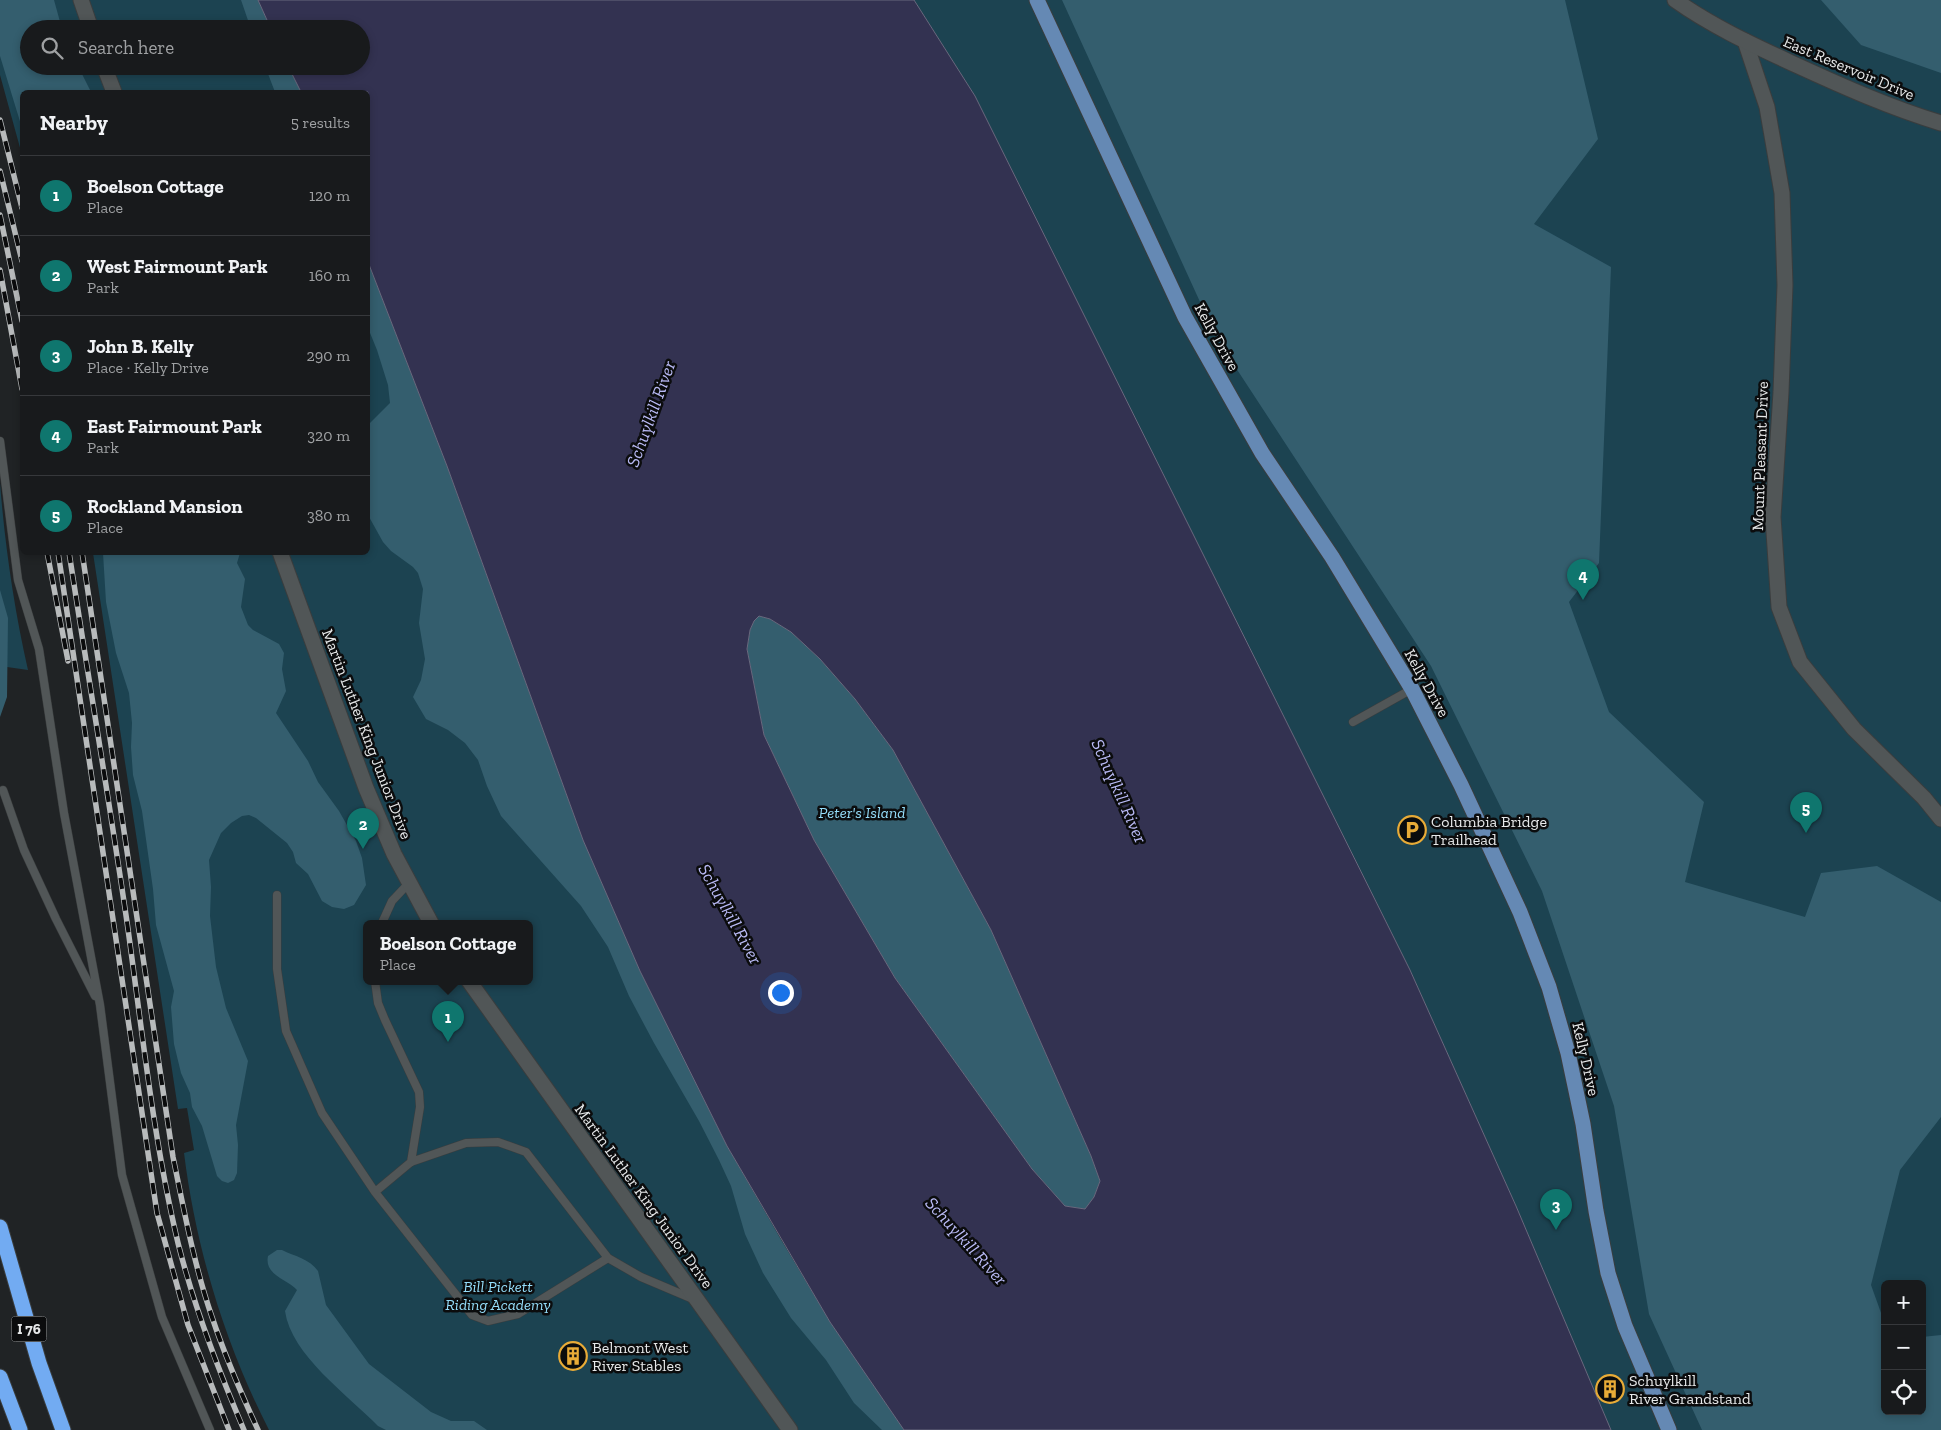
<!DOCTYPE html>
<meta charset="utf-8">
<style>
body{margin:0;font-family:"Zilla Slab",serif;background:#252729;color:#f1f3f6}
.controls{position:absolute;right:15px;bottom:15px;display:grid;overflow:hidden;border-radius:8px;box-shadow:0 2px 8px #0003}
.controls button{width:45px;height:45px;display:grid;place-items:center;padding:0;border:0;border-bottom:1px solid #36383b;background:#181a1c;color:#f1f3f6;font:25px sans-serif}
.you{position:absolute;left:780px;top:992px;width:18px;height:18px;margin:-12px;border:4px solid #fff;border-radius:50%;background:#1a73e8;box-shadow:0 0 0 8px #1a73e833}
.badge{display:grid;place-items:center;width:32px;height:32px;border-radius:50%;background:#0f766e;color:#fff;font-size:16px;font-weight:700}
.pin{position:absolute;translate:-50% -41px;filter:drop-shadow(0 1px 2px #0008)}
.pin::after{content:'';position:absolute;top:26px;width:18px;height:15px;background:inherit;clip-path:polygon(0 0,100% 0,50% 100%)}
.popup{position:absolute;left:363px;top:920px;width:170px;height:65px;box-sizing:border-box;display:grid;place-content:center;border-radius:8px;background:#181a1c;filter:drop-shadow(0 1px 4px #0005);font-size:16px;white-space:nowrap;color:#9fa1a3}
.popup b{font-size:19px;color:#f1f3f6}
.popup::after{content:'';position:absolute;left:50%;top:100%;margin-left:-10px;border:10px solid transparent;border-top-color:#181a1c}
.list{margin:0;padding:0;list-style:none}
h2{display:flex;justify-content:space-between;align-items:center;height:65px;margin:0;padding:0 20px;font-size:21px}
h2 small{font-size:16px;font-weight:400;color:#9fa1a3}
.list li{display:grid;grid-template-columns:32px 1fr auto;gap:15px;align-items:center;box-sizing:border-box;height:80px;padding:0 20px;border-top:1px solid #36383b}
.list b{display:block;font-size:19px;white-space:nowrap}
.list p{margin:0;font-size:16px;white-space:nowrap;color:#9fa1a3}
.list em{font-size:16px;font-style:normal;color:#9fa1a3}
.icon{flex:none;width:28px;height:28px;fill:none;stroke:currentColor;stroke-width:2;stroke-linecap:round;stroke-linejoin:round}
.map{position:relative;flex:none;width:1941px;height:1430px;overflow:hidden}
.search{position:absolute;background:#181a1c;box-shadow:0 2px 8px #0003;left:20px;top:20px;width:350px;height:55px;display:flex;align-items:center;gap:12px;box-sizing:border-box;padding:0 18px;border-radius:28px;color:#9fa1a3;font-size:19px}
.panel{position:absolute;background:#181a1c;box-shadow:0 2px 8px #0003;left:20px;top:90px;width:350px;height:465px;border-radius:8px}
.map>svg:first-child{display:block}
.green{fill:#1c4351;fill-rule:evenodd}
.forest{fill:#345e6e}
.water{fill:#333251;stroke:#69697f;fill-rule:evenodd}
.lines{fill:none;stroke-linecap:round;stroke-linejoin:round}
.lane-casing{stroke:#3a3d3e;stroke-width:9}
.street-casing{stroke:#3a3d3e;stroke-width:17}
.secondary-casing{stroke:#3a3d3e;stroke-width:17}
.primary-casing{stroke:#3a3d3e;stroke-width:17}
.highway-casing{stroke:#3a3d3e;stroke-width:17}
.lane{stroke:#515657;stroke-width:8}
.street{stroke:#515657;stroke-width:15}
.secondary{stroke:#515657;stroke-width:15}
.primary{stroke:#6589b4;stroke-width:15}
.highway{stroke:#72abf2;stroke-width:15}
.rail-casing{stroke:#b8bbbc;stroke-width:5.5}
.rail{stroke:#0b0c0d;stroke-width:4;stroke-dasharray:11;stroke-linecap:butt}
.labels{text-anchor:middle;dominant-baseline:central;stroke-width:5;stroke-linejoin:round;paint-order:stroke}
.shield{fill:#0b0c0d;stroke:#a5a7a8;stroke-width:1}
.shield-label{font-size:15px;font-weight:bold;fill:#e7e9ea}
.street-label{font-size:16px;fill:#e7e9ea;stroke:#0b0c0d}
.park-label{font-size:16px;font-style:italic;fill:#95defb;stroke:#0b0c0d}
.poi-label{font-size:16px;fill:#e7e9ea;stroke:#0b0c0d;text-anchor:start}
.water-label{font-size:18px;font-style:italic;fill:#b9baf5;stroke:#0b0c0d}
</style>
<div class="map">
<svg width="1941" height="1430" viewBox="0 0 1941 1430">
<rect width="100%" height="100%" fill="#202325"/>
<path class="green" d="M0,0H258L271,29H29V66H288L301,92H22V155L0,75Z
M914,0H1941V1430H1611L1516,1206L1410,970L975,96ZM1885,1284H1922V1411H1885Z
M368,262L583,840L640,971L727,1146L780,1238L830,1322L904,1430H269C225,1344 196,1249 184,1153L194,1150L187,1108L178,1109L93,553L368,552ZM367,923H529V981H367Z
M0,483C5,546 14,608 28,670L0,666Z"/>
<path class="forest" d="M0,0H54L62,29H29V66H78L91,92H22V128L0,56Z
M241,0H258L271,29H251Z
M1062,0H1565L1598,139L1534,224L1611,267L1599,563L1569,602L1609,712L1704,802L1685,882L1805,917L1821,873L1877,866L1941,902V1117L1900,1170L1871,1285L1885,1324V1411H1922V1337L1941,1335V1430H1702L1649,1314L1614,1106L1542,891L1431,666L1217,339Z
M1821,0H1941V73L1861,45Z
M265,66H288L301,92H275Z
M368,262L447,466L583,840L640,971L727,1146L780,1238L830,1322L904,1430H882L854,1403L826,1360L791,1318L763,1273L745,1234L731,1186L719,1160L699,1121L654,1043L629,996L608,947L581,906L501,816L487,786L478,760L465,743L448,730L426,719L413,697L421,680L425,659L419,623L423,589L418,573L413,567L391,551L383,542L368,515V425L390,403L388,385L377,350L368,328Z
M103,553H240L237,563L245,579L241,607L248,625L253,630L279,644L284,653L282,669L286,691L276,713L308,761L318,782L339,811L356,841L362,858L366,885L354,905L344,909L332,907L322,901L308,874L296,863L293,852L287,843L256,818L249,815L242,816L231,823L221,833L209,860L211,887L210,916L216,967L226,1008L248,1061L236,1125L238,1145L237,1173L234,1180L228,1183L222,1181L217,1176L202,1126L192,1107L190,1093L181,1073L174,1044L171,1007L174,991L156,925L153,889L142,811L133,775L131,747L132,723L129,693L116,653L106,602Z
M0,590L8,618L7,697L0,717Z
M759,616L770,619L791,632L820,659L855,699L893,750L991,930L1091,1156L1100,1181L1094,1197L1085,1209L1065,1206L1032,1169L895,978L814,840L764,735L747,649L750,630L754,621Z
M277,1250H282C294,1256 310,1259 318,1271L326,1305L369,1364L431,1412L451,1421H474L487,1430H386L378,1426C348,1395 291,1355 285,1311L297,1290C287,1279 264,1275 268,1256Z"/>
<path class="water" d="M258,0H914L975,96L1410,970L1516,1206L1611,1430H904L830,1322L727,1146L640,971L583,840L447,466L368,262V92H301L288,66H361V29H271ZM759,616L770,619L791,632L820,659L855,699L893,750L991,930L1091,1156L1100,1181L1094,1197L1085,1209L1065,1206L1032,1169L895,978L814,840L764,735L747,649L750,630L754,621Z"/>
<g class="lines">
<defs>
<path id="lane" d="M0,441L18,580L39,649L64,813L100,1005L122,1175L162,1317L210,1430
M1353,722L1412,689
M3,790L24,850L56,919L95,996
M277,895V969L286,1031L322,1113L375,1192
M382,923L392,901L409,883
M375,981L378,1003L385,1020L419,1092L420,1107L411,1162
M608,1258L518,1314L488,1321L472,1315L375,1192L411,1162L466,1143L498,1142L526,1152L608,1258L641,1277L693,1299"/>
<path id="street" d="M1745,41L1767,107L1782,193L1785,285L1781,392L1773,517L1779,607L1800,662L1854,729L1924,798L1941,819"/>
<path id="secondary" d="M81,0L91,29
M1675,0C1713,27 1755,46 1796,65C1844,87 1891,108 1941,123
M104,66L114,92
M280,552L366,788L394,854L431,923
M469,981L790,1430"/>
<path id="primary" d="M1037,0L1185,317L1262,453L1332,557L1412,689L1461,785L1520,912L1549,987L1568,1053L1583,1124L1596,1211L1608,1273L1625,1326L1669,1430"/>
<path id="highway" d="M0,1227L39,1363L63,1430
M0,1377L20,1430"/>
</defs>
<use href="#lane" class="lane-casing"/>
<use href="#street" class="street-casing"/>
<use href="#secondary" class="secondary-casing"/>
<use href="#primary" class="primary-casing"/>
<use href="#highway" class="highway-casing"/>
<use href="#lane" class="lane"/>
<use href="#street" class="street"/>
<use href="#secondary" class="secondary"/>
<use href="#primary" class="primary"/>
<use href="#highway" class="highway"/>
<defs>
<path id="rail" d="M0,120L22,208
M0,171L22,261
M0,215L22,321
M0,270L22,389
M47,552L68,661
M58,552L157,1213L188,1325L229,1430
M69,552C88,676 109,799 127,922C142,1029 153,1138 178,1243C194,1307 218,1369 244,1430
M82,552L173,1157C184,1210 194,1265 212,1317C225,1356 241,1393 258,1430"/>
</defs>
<use href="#rail" class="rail-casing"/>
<use href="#rail" class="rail"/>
</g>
<defs>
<symbol id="parking-ring" viewBox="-11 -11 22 22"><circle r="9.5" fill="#0b0c0d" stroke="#e8ab37" stroke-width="1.5"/><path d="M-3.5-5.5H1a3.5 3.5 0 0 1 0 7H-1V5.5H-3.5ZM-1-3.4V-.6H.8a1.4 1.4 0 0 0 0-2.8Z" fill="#e8ab37"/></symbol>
<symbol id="building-ring" viewBox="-11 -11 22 22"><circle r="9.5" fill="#0b0c0d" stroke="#e8ab37" stroke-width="1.5"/><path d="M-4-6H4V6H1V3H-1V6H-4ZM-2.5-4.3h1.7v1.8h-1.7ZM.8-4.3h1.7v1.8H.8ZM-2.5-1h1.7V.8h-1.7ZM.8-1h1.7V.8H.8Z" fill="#e8ab37"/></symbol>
</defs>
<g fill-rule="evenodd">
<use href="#parking-ring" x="1396" y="814" width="32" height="32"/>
<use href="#building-ring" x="557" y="1340" width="32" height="32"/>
<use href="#building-ring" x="1594" y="1373" width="32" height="32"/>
</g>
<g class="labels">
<rect class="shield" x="11.5" y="1316.5" width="35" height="25" rx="4"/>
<g class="shield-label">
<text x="29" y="1329">I 76</text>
</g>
<g class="street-label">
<text transform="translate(1849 68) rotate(23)">East Reservoir Drive</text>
<text transform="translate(1217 337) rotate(61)">Kelly Drive</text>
<text transform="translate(1760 456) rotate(-88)">Mount Pleasant Drive</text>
<text transform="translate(1427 683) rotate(61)">Kelly Drive</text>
<text transform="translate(367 734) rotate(69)">Martin Luther King Junior Drive</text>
<text transform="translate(1586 1059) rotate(77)">Kelly Drive</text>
<text transform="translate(644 1196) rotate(54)">Martin Luther King Junior Drive</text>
</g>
<g class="park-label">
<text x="862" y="812">Peter's Island</text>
<text x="498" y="1286">Bill Pickett<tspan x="498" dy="18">Riding Academy</tspan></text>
</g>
<g class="poi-label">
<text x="1431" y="821">Columbia Bridge<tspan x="1431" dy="18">Trailhead</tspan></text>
<text x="592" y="1347">Belmont West<tspan x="592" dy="18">River Stables</tspan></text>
<text x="1629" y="1380">Schuylkill<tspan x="1629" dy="18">River Grandstand</tspan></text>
</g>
<g class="water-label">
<text transform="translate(651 414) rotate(-70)">Schuylkill River</text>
<text transform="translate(1119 791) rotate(66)">Schuylkill River</text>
<text transform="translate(730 914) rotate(61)">Schuylkill River</text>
<text transform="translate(966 1241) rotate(48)">Schuylkill River</text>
</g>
</g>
</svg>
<div class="controls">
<button>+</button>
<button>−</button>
<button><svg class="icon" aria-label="locate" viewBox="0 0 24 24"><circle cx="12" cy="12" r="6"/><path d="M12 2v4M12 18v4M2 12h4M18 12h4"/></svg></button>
</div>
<div class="you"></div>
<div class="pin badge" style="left:448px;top:1042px">1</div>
<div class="popup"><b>Boelson Cottage</b>Place</div>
<div class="pin badge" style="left:363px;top:849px">2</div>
<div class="pin badge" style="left:1556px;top:1230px">3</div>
<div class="pin badge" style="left:1583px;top:600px">4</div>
<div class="pin badge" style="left:1806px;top:833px">5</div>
<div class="search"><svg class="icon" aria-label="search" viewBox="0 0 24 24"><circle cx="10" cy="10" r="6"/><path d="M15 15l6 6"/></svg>Search here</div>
<section class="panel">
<h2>Nearby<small>5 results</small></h2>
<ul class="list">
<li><span class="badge">1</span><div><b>Boelson Cottage</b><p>Place</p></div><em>120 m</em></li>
<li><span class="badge">2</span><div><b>West Fairmount Park</b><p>Park</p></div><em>160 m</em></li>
<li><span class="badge">3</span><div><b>John B. Kelly</b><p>Place · Kelly Drive</p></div><em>290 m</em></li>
<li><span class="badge">4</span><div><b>East Fairmount Park</b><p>Park</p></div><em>320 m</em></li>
<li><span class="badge">5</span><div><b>Rockland Mansion</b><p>Place</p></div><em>380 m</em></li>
</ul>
</section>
</div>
